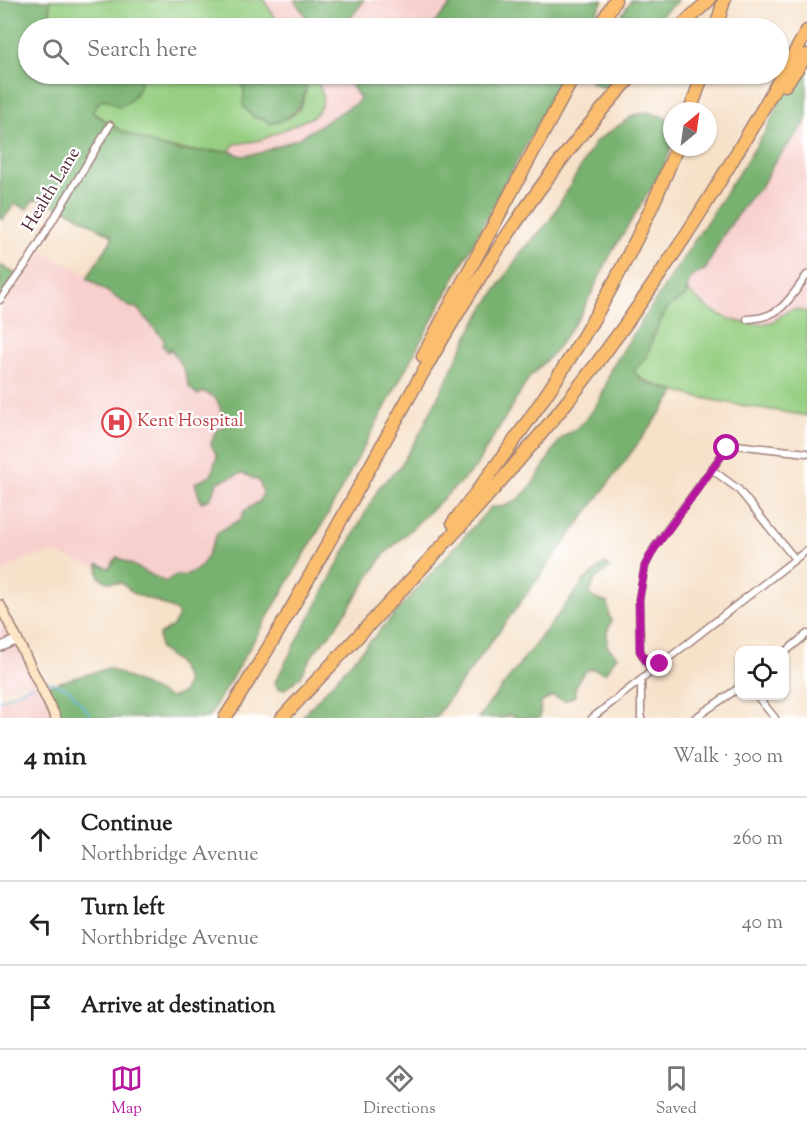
<!DOCTYPE html>
<meta charset="utf-8">
<style>
body{margin:0;font-family:"Sorts Mill Goudy",serif;background:#f6f6f6;color:#222}
.controls{position:absolute;right:18px;bottom:18px;display:grid;overflow:hidden;border-radius:12px;box-shadow:0 2px 4px #0004}
.controls button{width:54px;height:54px;display:grid;place-items:center;padding:0;border:0;border-bottom:2px solid #e0e0e0;background:#fff;color:#222;font:30px sans-serif}
.compass{position:absolute;left:663px;top:102px;width:54px;height:54px;border-radius:50%;background:#fff;box-shadow:0 2px 4px #0004;rotate:29deg}
.stop{position:absolute;width:18px;height:18px;margin:-14px;border:4px solid #b5179e;border-radius:50%;background:#fff}
.stop.end{background:#b5179e;border-color:#fff;box-shadow:0 2px 6px #0008}
.list{margin:0;padding:0;list-style:none}
h2{display:flex;justify-content:space-between;align-items:center;height:78px;margin:0;padding:0 24px;font-size:26px}
h2 small{font-size:20px;font-weight:400;color:#767676}
.list li{display:grid;grid-template-columns:39px 1fr auto;gap:18px;align-items:center;box-sizing:border-box;height:84px;padding:0 24px;border-top:2px solid #e0e0e0}
.list b{display:block;font-size:22px;white-space:nowrap}
.list p{margin:0;font-size:20px;white-space:nowrap;color:#767676}
.list em{font-size:20px;font-style:normal;color:#767676}
.icon{flex:none;width:33px;height:33px;fill:none;stroke:currentColor;stroke-width:2;stroke-linecap:round;stroke-linejoin:round}
.map{position:relative;flex:none;width:807px;height:718px;overflow:hidden}
.search{position:absolute;background:#fff;box-shadow:0 2px 4px #0004;left:18px;right:18px;top:18px;height:66px;display:flex;align-items:center;gap:15px;box-sizing:border-box;padding:0 21px;border-radius:33px;color:#767676;font-size:22px}
.sheet{height:330px;background:#fff}
nav{display:flex;justify-content:space-around;align-items:center;box-sizing:border-box;height:84px;border-top:2px solid #e0e0e0;background:#fff;font-size:16px;color:#767676}
nav a{display:grid;justify-items:center;gap:3px}
nav .on{color:#b5179e}
.map>svg:first-child{display:block}
.built{fill:#f7d0ce}
.green{fill:#96cf82;stroke:#707756;stroke-width:1.5}
.forest{fill:#78b270;stroke:#61684e;stroke-width:1.5}
.lines{fill:none;stroke-linecap:round;stroke-linejoin:round}
.stream{stroke:#5bb6d8;stroke-width:1.5}
.minor-casing{stroke:#a0807a;stroke-width:9}
.tertiary-casing{stroke:#a0807a;stroke-width:11}
.secondary-casing{stroke:#a0807a;stroke-width:12}
.motorway-casing{stroke:#a0807a;stroke-width:15}
.minor{stroke:#fff;stroke-width:6}
.tertiary{stroke:#fff;stroke-width:8}
.secondary{stroke:#fde5c5;stroke-width:9}
.motorway{stroke:#fbbe6e;stroke-width:12}
.route{stroke:#b5179e;stroke-width:8}
.labels{text-anchor:middle;dominant-baseline:central;stroke-width:4.5;stroke-linejoin:round;paint-order:stroke}
.street-label{font-size:18px;fill:#4a1f2b;stroke:#fff}
.health-label{font-size:18px;fill:#be3a42;stroke:#fff;text-anchor:start}
</style>
<div class="map">
<svg width="807" height="718" viewBox="0 0 807 718">
<rect width="100%" height="100%" fill="#fff"/>
<filter id="ink" filterUnits="userSpaceOnUse"><feTurbulence type="fractalNoise" baseFrequency=".0167" numOctaves="2"/><feDisplacementMap in="SourceGraphic" scale="12" xChannelSelector="R" yChannelSelector="G"/><feConvolveMatrix kernelMatrix="1 2 1 2 8 2 1 2 1" color-interpolation-filters="sRGB"/></filter>
<filter id="wash" filterUnits="userSpaceOnUse"><feTurbulence type="fractalNoise" baseFrequency=".008" numOctaves="4" result="noise"/><feDisplacementMap in="SourceGraphic" scale="24" xChannelSelector="R" yChannelSelector="G"/><feGaussianBlur stdDeviation="1.35" result="paint"/><feColorMatrix in="noise" values="0 0 0 0 0 0 0 0 0 0 0 0 0 0 0 0 0 1.4 0 .05"/><feComposite in="paint" operator="in"/></filter>
<g filter="url(#wash)">
<rect width="100%" height="100%" fill="#f6e1c9"/>
<path class="built" d="M19,0H461L435,28H28V74H395L346,127L265,162L161,159L0,58Z
M807,117V312L771,324L756,326L737,322L693,297L688,290L689,278L709,264L722,236L748,200L761,187L774,163Z
M41,250L145,307L204,366L259,477L266,505L201,579L160,590L55,553L29,557L0,573V306L22,281Z
M0,604L54,714L46,718H0V700L29,686L24,682L4,690L0,689Z"/>
<path class="green" d="M50,0H264L281,28H50Z
M140,74H237C239,79 244,85 244,91C245,99 240,105 248,112C262,125 291,124 301,106C306,96 307,84 307,74H312C322,89 329,101 314,116L261,140L235,144L229,151C182,153 128,146 92,112L99,101L106,99L119,107L141,78Z
M688,290C706,312 743,330 771,322C779,320 785,310 794,309C797,309 803,312 807,312V416C772,409 652,396 633,371C653,351 652,331 667,309C673,301 684,300 688,290Z"/>
<path class="forest" d="M0,0H50V28H28V74H140C143,88 132,102 119,107L106,99L100,101L92,112L122,131L156,145L181,151H229L242,156L260,153L299,138L358,102L360,98L343,74H564L322,525L208,718H57L43,687L109,668L170,698L183,693L187,680L177,662L160,649L159,635L173,626L179,615L175,610L158,602L135,594L121,583L107,582L99,577L98,564L109,568L117,557L165,582L176,575L183,576L197,570L204,562L218,532L241,519L244,511L260,501L263,492L259,481L242,473L218,482L210,499L201,502L195,483L211,476L217,456L211,444L216,430L225,426C220,410 222,397 203,392L198,395L189,387L184,369L170,348L168,352L162,345L165,341L137,308L130,307L87,278L112,239L111,235L62,207L59,208L41,199L32,201L27,209L15,204L3,219L0,218Z
M294,0H364C348,24 343,29 314,28Z
M455,0H603L588,28H430Z
M631,0H678L647,28H613Z
M807,57V117L804,125L774,163L761,187L748,200L722,237L706,269L690,278L685,297L668,307L653,336L648,355L634,371L642,381L676,392L435,718H301L491,507C527,511 543,463 560,440C565,434 573,431 579,426C595,412 606,390 610,370L764,134L789,83Z
M237,74H307C307,100 298,117 271,124L263,119L255,118L243,106L244,90Z
M592,74H617L605,88L590,82Z
M648,112L666,118L672,124V145L664,167L612,252L580,316L554,352L529,378L474,469L383,556L336,627L315,651L300,677L285,689H278L275,682L369,506L380,486L399,468L418,437L474,324L521,252L549,222L595,142L634,115Z
M0,265L19,276L0,299Z
M605,563L610,568L595,579L590,593L593,598L608,603L609,616L612,620L607,632V646L617,656L605,673C601,672 595,669 591,669C582,670 573,688 575,696L565,701L552,696L541,703L540,718H516L510,715L502,718H478L585,580Z"/>
<g class="lines">
<path class="stream" d="M47,681L69,689L93,718
M0,700L33,685"/>
</g>
</g>
<g filter="url(#ink)">
<g class="lines">
<defs>
<path id="minor" d="M0,300L29,260L110,125
M747,319C781,318 789,300 807,275
M711,469L738,489L795,559
M784,653L807,634
M652,671L640,651L639,599L645,566L654,548L727,448L736,445L807,453
M641,681V718
M757,696L775,718
M592,718L807,550
M695,718L740,687"/>
<path id="tertiary" d="M0,647L17,640"/>
<path id="secondary" d="M0,605L56,718"/>
<path id="motorway" d="M599,28L615,0
M679,28L709,0
M716,28L724,0
M785,85L807,55
M690,111L703,74
M423,356L575,74
M453,523C547,401 620,292 677,147
M225,718C364,503 457,262 634,74
M282,718C379,612 481,510 571,397C662,282 736,158 807,31"/>
</defs>
<use href="#minor" class="minor-casing"/>
<use href="#tertiary" class="tertiary-casing"/>
<use href="#secondary" class="secondary-casing"/>
<use href="#motorway" class="motorway-casing"/>
<use href="#minor" class="minor"/>
<use href="#tertiary" class="tertiary"/>
<use href="#secondary" class="secondary"/>
<use href="#motorway" class="motorway"/>
</g>
</g>
<g class="lines" filter="url(#ink)">
<path class="route" d="M660,664L652,671L640,651L639,599L645,566L654,549L727,448"/>
</g>
<defs>
<symbol id="hospital-ring" viewBox="-11 -11 22 22"><circle r="9.5" fill="#fff" stroke="#e0444e" stroke-width="1.5"/><path d="M-5-5h3v3.5h4V-5h3V5h-3V1.5h-4V5h-3Z" fill="#e0444e"/></symbol>
</defs>
<g fill-rule="evenodd">
<use href="#hospital-ring" x="100" y="406" width="33" height="33"/>
</g>
<g class="labels">
<g class="street-label">
<text transform="translate(52 190) rotate(-59)">Health Lane</text>
</g>
<g class="health-label">
<text x="137" y="422">Kent Hospital</text>
</g>
</g>
</svg>
<div class="controls">
<button><svg class="icon" aria-label="locate" viewBox="0 0 24 24"><circle cx="12" cy="12" r="6"/><path d="M12 2v4M12 18v4M2 12h4M18 12h4"/></svg></button>
</div>
<svg class="compass" viewBox="-18 -18 36 36"><path d="M0-13l5 13h-10z" fill="#e53935"/><path d="M0 13l5-13h-10z" fill="#767676"/></svg>
<div class="stop" style="left:727px;top:448px"></div>
<div class="stop end" style="left:660px;top:664px"></div>
<div class="search"><svg class="icon" aria-label="search" viewBox="0 0 24 24"><circle cx="10" cy="10" r="6"/><path d="M15 15l6 6"/></svg>Search here</div>
</div>
<section class="sheet">
<h2>4 min<small>Walk · 300 m</small></h2>
<ul class="list">
<li><svg class="icon" aria-label="ahead" viewBox="0 0 24 24"><path d="M12 20V5M6 11l6-6 6 6"/></svg><div><b>Continue</b><p>Northbridge Avenue</p></div><em>260 m</em></li>
<li><svg class="icon" aria-label="left" viewBox="0 0 24 24"><path d="M17 20v-9H6M10 6l-5 5 5 5"/></svg><div><b>Turn left</b><p>Northbridge Avenue</p></div><em>40 m</em></li>
<li><svg class="icon" aria-label="arrive" viewBox="0 0 24 24"><path d="M6 21V4h12l-3 4 3 4H6"/></svg><div><b>Arrive at destination</b></div></li>
</ul>
</section>
<nav>
<a class="on"><svg class="icon" aria-label="map" viewBox="0 0 24 24"><path d="M3 6l6-2 6 2 6-2v14l-6 2-6-2-6 2zM9 4v14M15 6v14"/></svg>Map</a>
<a><svg class="icon" aria-label="directions" viewBox="0 0 24 24"><path d="M12 3l9 9-9 9-9-9zM9 14v-3h6M13 9l2 2-2 2"/></svg>Directions</a>
<a><svg class="icon" aria-label="saved" viewBox="0 0 24 24"><path d="M7 4h10v16l-5-4-5 4z"/></svg>Saved</a>
</nav>
